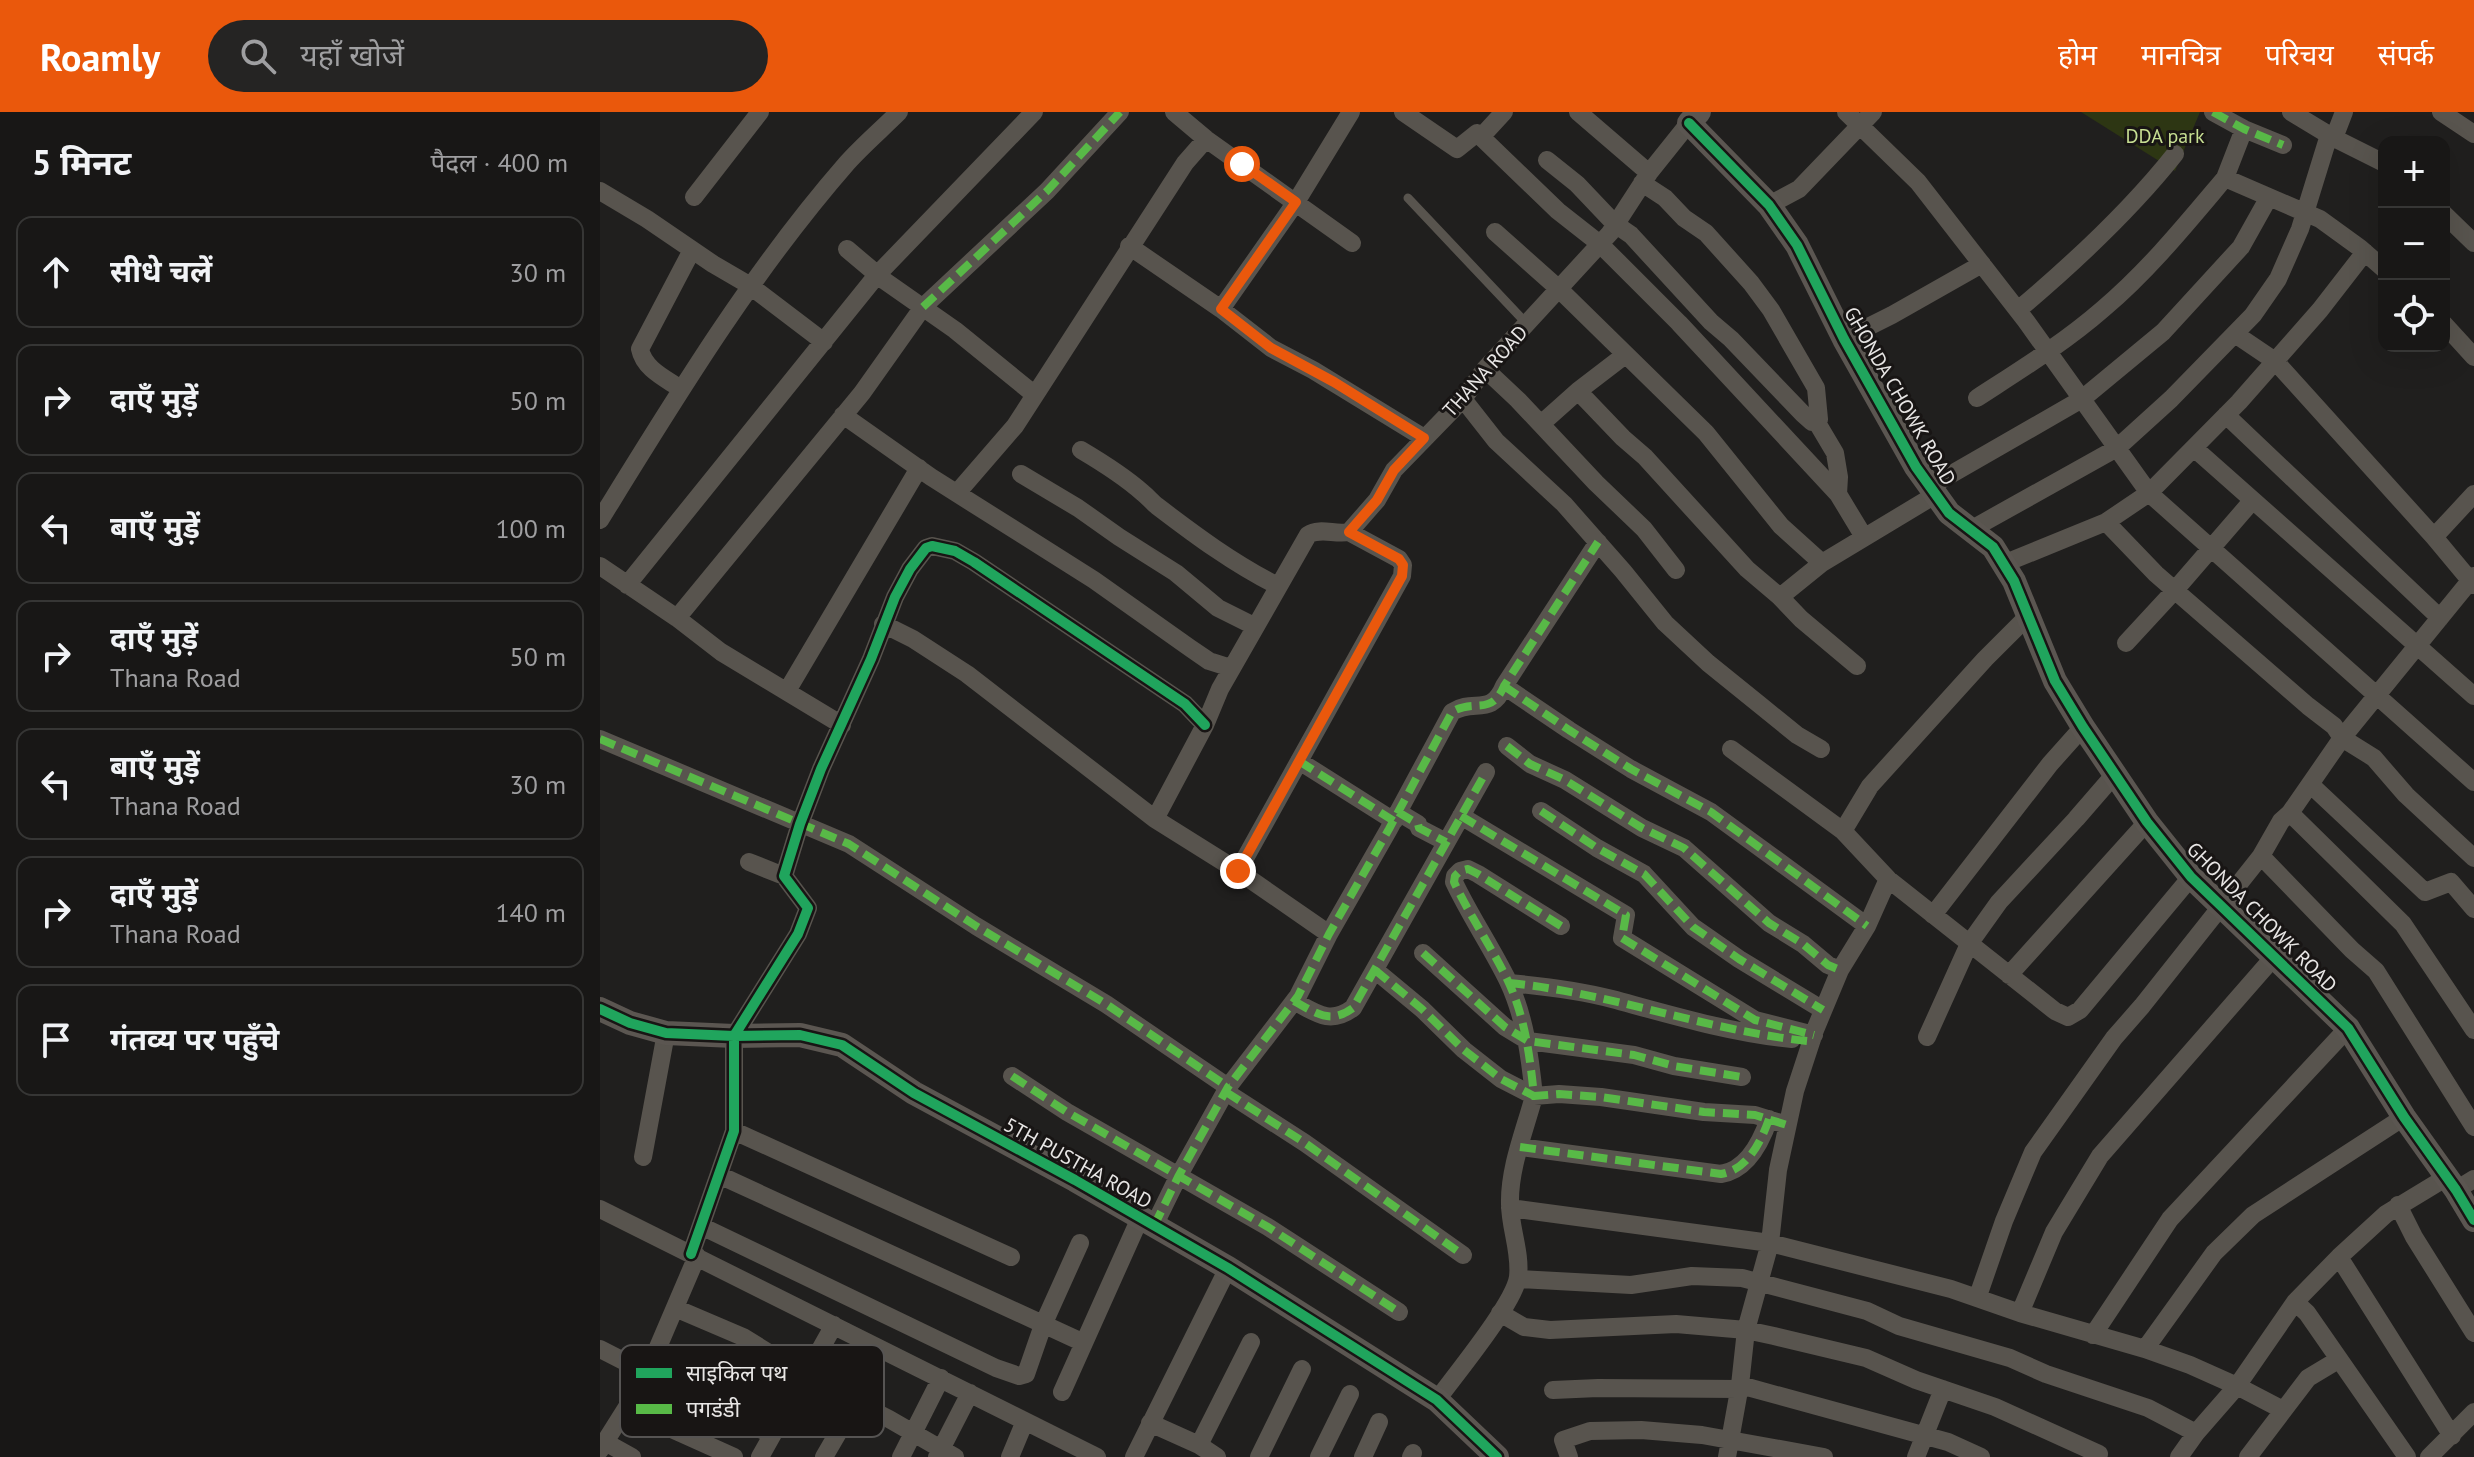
<!DOCTYPE html>
<html lang="hi">
<meta charset="utf-8">
<style>
body{margin:0;font-family:"PT Sans","Noto Sans Devanagari",sans-serif;background:#252423;color:#f1f3f6}
.controls{position:absolute;right:24px;top:24px;display:grid;overflow:hidden;border-radius:16px;box-shadow:0 8px 32px #0002}
.controls button{width:72px;height:72px;display:grid;place-items:center;padding:0;border:0;border-bottom:2px solid #363635;background:#181716;color:#f1f3f6;font:40px sans-serif}
.stop{position:absolute;width:24px;height:24px;margin:-18px;border:6px solid #ea580c;border-radius:50%;background:#fff}
.stop.end{background:#ea580c;border-color:#fff;box-shadow:0 2px 8px #0008}
.list{margin:0;padding:0;list-style:none}
h2{display:flex;justify-content:space-between;align-items:center;height:104px;margin:0;padding:0 32px;font-size:34px}
h2 small{font-size:26px;font-weight:400;color:#9f9fa1}
.list li{display:grid;grid-template-columns:52px 1fr auto;gap:24px;align-items:center;box-sizing:border-box;height:112px;margin:0 16px 16px;padding:0 16px;border:2px solid #363635;border-radius:16px}
.list b{display:block;font-size:30px;white-space:nowrap}
.list p{margin:0;font-size:26px;white-space:nowrap;color:#9f9fa1}
.list em{font-size:26px;font-style:normal;color:#9f9fa1}
.icon{flex:none;width:44px;height:44px;fill:none;stroke:currentColor;stroke-width:2;stroke-linecap:round;stroke-linejoin:round}
.map{position:relative;flex:none;width:1874px;height:1345px;overflow:hidden}
header{display:flex;align-items:center;gap:48px;box-sizing:border-box;height:112px;padding:0 40px;background:#ea580c;color:#fff}
header strong{font-size:38px}
nav{display:flex;gap:44px;margin-inline-start:auto;font-size:28px}
.search{width:560px;height:72px;background:#252423;display:flex;align-items:center;gap:20px;box-sizing:border-box;padding:0 28px;border-radius:44px;color:#9f9fa1;font-size:30px}
main{display:flex}
aside{flex:1;background:#181716}
.map>svg:first-child{display:block}
.green{fill:#2d3613}
.lines{fill:none;stroke-linecap:round;stroke-linejoin:round}
.lane{stroke:#58544e;stroke-width:9}
.street{stroke:#58544e;stroke-width:18}
.secondary{stroke:#5b5651;stroke-width:24}
.quiet{stroke:#58b947;stroke-width:8;stroke-dasharray:16 8;stroke-linecap:butt}
.cycleway-casing{stroke:#181514;stroke-width:15}
.cycleway{stroke:#20a55d;stroke-width:10}
.route{stroke:#ea580c;stroke-width:10}
.labels{text-anchor:middle;dominant-baseline:central;stroke-width:6;stroke-linejoin:round;paint-order:stroke}
.park-label{font-size:20px;fill:#c6de92;stroke:#181514}
.street-label{font-size:20px;fill:#e8e6e5;stroke:#181514}
.key{fill:#181514;stroke:#565453;stroke-width:2}
.key-label{font-size:22px;fill:#e8e6e5}
</style>
<header>
<strong>Roamly</strong>
<div class="search"><svg class="icon" aria-label="search" viewBox="0 0 24 24"><circle cx="10" cy="10" r="6"/><path d="M15 15l6 6"/></svg>यहाँ खोजें</div>
<nav><a>होम</a><a>मानचित्र</a><a>परिचय</a><a>संपर्क</a></nav>
</header>
<main>
<aside>
<h2>5 मिनट<small>पैदल · 400 m</small></h2>
<ul class="list">
<li><svg class="icon" aria-label="ahead" viewBox="0 0 24 24"><path d="M12 20V5M6 11l6-6 6 6"/></svg><div><b>सीधे चलें</b></div><em>30 m</em></li>
<li><svg class="icon" aria-label="right" viewBox="0 0 24 24"><path d="M7 20v-9h11M14 6l5 5-5 5"/></svg><div><b>दाएँ मुड़ें</b></div><em>50 m</em></li>
<li><svg class="icon" aria-label="left" viewBox="0 0 24 24"><path d="M17 20v-9H6M10 6l-5 5 5 5"/></svg><div><b>बाएँ मुड़ें</b></div><em>100 m</em></li>
<li><svg class="icon" aria-label="right" viewBox="0 0 24 24"><path d="M7 20v-9h11M14 6l5 5-5 5"/></svg><div><b>दाएँ मुड़ें</b><p>Thana Road</p></div><em>50 m</em></li>
<li><svg class="icon" aria-label="left" viewBox="0 0 24 24"><path d="M17 20v-9H6M10 6l-5 5 5 5"/></svg><div><b>बाएँ मुड़ें</b><p>Thana Road</p></div><em>30 m</em></li>
<li><svg class="icon" aria-label="right" viewBox="0 0 24 24"><path d="M7 20v-9h11M14 6l5 5-5 5"/></svg><div><b>दाएँ मुड़ें</b><p>Thana Road</p></div><em>140 m</em></li>
<li><svg class="icon" aria-label="arrive" viewBox="0 0 24 24"><path d="M6 21V4h12l-3 4 3 4H6"/></svg><div><b>गंतव्य पर पहुँचे</b></div></li>
</ul>
</aside>
<div class="map">
<svg width="1874" height="1345" viewBox="0 0 1874 1345">
<rect width="100%" height="100%" fill="#201f1e"/>
<path class="green" d="M1481,0H1600L1575,59Z"/>
<g class="lines">
<path class="lane" d="M808,86L927,212"/>
<path class="street" d="M574,0L606,27L752,131
M803,0L857,37L877,21L958,99L1000,132L1079,211L1238,382
M978,0L1049,61
M1246,0L1318,70L1426,209L1549,381L1874,670
M1613,0L1644,17L1683,33
M1691,0L1734,26L1784,51
M1841,0L1874,22
M1644,17L1625,66L1720,107L1760,136L1784,157
M881,25L904,0
M1734,26L1744,0
M947,48L977,72L1015,112L1031,123L1111,210L1131,227L1203,302L1212,310L1219,307L1216,276L1171,198L1151,171L1106,121L1084,106L1065,86L1042,71
M0,79L47,107L113,152L149,173L224,230
M94,85L160,0
M1169,93L1199,77L1273,0
M1844,102L1874,131
M895,120L959,177L1106,321L1181,414L1222,451
M529,134L621,197L671,236L713,258L824,326
M247,137L285,169L355,218L435,283
M621,197L696,90L751,0
M1418,198C1475,150 1529,100 1575,42
M1844,212L1874,245
M1635,222L1675,249L1834,425L1874,473
M1244,227L1292,203L1382,152
M885,257L918,288L996,371L1044,417L1076,458
M81,277C65,266 44,257 40,237L92,138
M978,279L1023,326L1045,345L1147,457L1180,485L1201,507L1257,554
M1377,286C1420,258 1464,231 1503,197C1549,158 1587,111 1625,66
M863,287L896,329L964,392L1023,459L1065,511L1108,551L1160,593L1197,623L1221,637
M243,303L331,365L494,468L590,536L609,549L631,556
M1626,303L1840,506
M1216,309L1235,341L1239,365L1238,382L1264,425
M941,312L978,279L1025,243
M1594,336L1874,584
M481,338C503,351 525,365 543,381C548,385 552,390 557,394C595,423 634,452 678,474
M421,362L478,396L519,425L576,461L618,496L654,514
M1329,375L1482,287L1563,220L1641,135L1669,85
M357,381L415,314L585,51L606,27
M0,408C76,285 151,161 247,51C263,33 282,17 299,0
M1506,410L1556,462L1708,594L1734,614L1742,626L1774,646L1806,683L1874,746
M1372,417L1517,336L1571,287L1653,203L1678,167L1700,117L1729,23
M749,420L777,388L794,358L863,287L885,257L1010,121L1049,61L1089,11
M1834,425L1874,382
M1403,452L1506,410L1549,381L1639,290L1720,198L1765,140
M0,454L77,506L121,540L242,613
M27,473L277,163L434,0
M1180,485L1222,451L1335,383
M77,506L262,281L323,195L447,79L520,0
M283,512L313,527L367,562L555,707L638,759L729,822
M1526,531L1575,478L1652,389
M904,574L969,618L1031,657L1111,700L1267,814
M187,579L319,356
M0,627L249,732L376,814L506,892L628,975
M907,634L930,652L965,668L1042,716L1084,736L1169,811L1203,832L1228,853L1240,858
M1131,637L1243,719L1288,767L1455,899L1468,905L1480,898L1591,765
M699,649L794,709
M1710,672L1825,780L1851,770L1874,797
M941,699L997,736L1044,762L1093,815L1139,847L1223,898
M798,700L818,712L819,716L846,730
M1690,701L1803,812L1874,918
M861,704L1026,803L1022,826L1155,908L1214,923
M555,707L605,613L620,577L708,423C720,415 735,423 749,420
M1243,719L1270,674L1385,547L1428,504
M1661,744L1752,838L1776,859L1874,1015
M149,750L184,764
M638,759L802,464L803,453L799,447L749,420
M1333,803L1450,652L1483,615
M961,814L878,762L868,757L860,759L855,764L854,770C870,804 892,836 908,869C925,905 930,945 934,984L959,982L1001,985L1104,1000L1155,1003L1187,1013
M823,841L905,915L928,929L1034,943L1074,954L1142,965
M775,858L822,897L864,938L901,967L934,984C925,1018 909,1056 910,1092C910,1116 921,1140 918,1165C914,1192 855,1263 837,1288
M1409,863L1547,710
M909,871C943,874 978,878 1012,887C1071,903 1131,921 1192,927
M694,889C716,901 730,913 753,896L886,660
M1327,925L1369,832L1399,790L1476,707L1515,662
M412,964L467,1000L668,1115L799,1200
M626,980L705,1031L863,1143
M134,1019L411,1145
M920,1035L1121,1062C1147,1058 1161,1030 1169,1007
M43,1045L66,921
M119,1063L484,1231
M1856,1078L1874,1067
M1798,1093L1814,1125L1874,1221
M910,1096L1170,1131L1351,1177L1420,1201L1545,1237L1590,1253L1637,1274L1683,1298
M0,1097L497,1345
M101,1114L396,1256L419,1264L426,1262L443,1213L480,1131
M554,1114L578,1065L628,975L698,884L729,822L789,717L852,600C874,586 891,605 904,574L998,430
M91,1142L134,1019V924L198,822L208,796L184,764L200,712L221,657L271,547L295,485L310,457L326,436L332,434L355,439L374,450L585,592L605,613
M1739,1145L1786,1102L1847,1065
M918,1167L1031,1173L1092,1164L1142,1166L1267,1199L1299,1214L1410,1246L1446,1262L1548,1296L1596,1321
M1378,1184L1404,1109L1433,1040L1514,926L1542,894L1661,744L1681,709L1690,701L1742,626L1874,464
M1695,1190L1707,1201L1807,1345
M75,1196L143,1225L216,1270L289,1307L355,1345
M900,1201L924,1215L950,1218L1076,1212L1146,1218L1174,1224L1266,1246L1316,1268L1395,1295L1499,1342L1497,1345
M1420,1201L1454,1120L1500,1044L1673,846
M1493,1223L1570,1107L1748,916
M0,1237L47,1261
M1545,1237L1614,1141L1653,1103L1804,1005
M44,1268L91,1285L171,1322
M1140,1273L1348,1330L1381,1345
M953,1278L998,1276L1139,1277
M462,1280L540,1106
M28,1294L45,1305L134,1345
M128,1302L161,1237
M550,1311L599,1333L617,1345
M5,1330L32,1345
M599,1333L651,1230
M0,1338L44,1268L97,1144
M160,1345L234,1213
M224,1345L256,1290
M301,1345L341,1266
M337,1345L370,1281
M410,1345L425,1309
M534,1345L628,1156
M659,1345L702,1257
M719,1345L750,1282
M763,1345L779,1310
M811,1345L813,1341
M969,1345L963,1328L990,1319L1041,1318L1102,1323L1224,1345
M1127,1345L1140,1273L1146,1218L1170,1131L1178,1058L1195,979L1215,918L1240,858L1267,814L1288,767
M1316,1345L1343,1277
M1579,1345L1596,1321L1637,1274L1695,1190L1739,1145L1852,1324
M1648,1345L1708,1266L1738,1248
M1829,1345L1874,1300"/>
<path class="secondary" d="M1099,0L1089,11L1169,93L1197,133L1244,227L1316,355L1349,401L1393,435L1414,469L1455,569L1483,615L1547,710L1591,765L1748,916L1804,1005L1856,1078L1874,1108
M0,897L30,911L66,921L134,924L200,923L242,933L314,981L475,1068L628,1156L837,1288L897,1345"/>
<path class="quiet" d="M1613,0L1644,17L1683,33
M323,195L447,79L520,0
M904,574L969,618L1031,657L1111,700L1267,814
M0,627L249,732L376,814L506,892L628,975
M907,634L930,652L965,668L1042,716L1084,736L1169,811L1203,832L1228,853L1240,858
M699,649L794,709
M941,699L997,736L1044,762L1093,815L1139,847L1223,898
M798,700L818,712L819,716L846,730
M861,704L1026,803L1022,826L1155,908L1214,923
M961,814L878,762L868,757L860,759L855,764L854,770C870,804 892,836 908,869C925,905 930,945 934,984L959,982L1001,985L1104,1000L1155,1003L1187,1013
M823,841L905,915L928,929L1034,943L1074,954L1142,965
M775,858L822,897L864,938L901,967L934,984
M909,871C1011,881 1105,918 1207,929
M694,889C716,901 730,913 753,896L886,660
M412,964L467,1000L668,1115L799,1200
M626,980L705,1031L863,1143
M920,1035L1121,1062C1147,1058 1161,1030 1169,1007
M554,1114L578,1065L628,975L698,884L729,822L789,717L852,600C874,586 891,605 904,574L998,430"/>
<defs>
<path id="cycleway" d="M1089,11L1169,93L1197,133L1244,227L1316,355L1349,401L1393,435L1414,469L1455,569L1483,615L1547,710L1591,765L1748,916L1804,1005L1856,1078L1874,1108
M0,897L30,911L66,921L134,924L200,923L242,933L314,981L475,1068L628,1156L837,1288L897,1345
M91,1142L134,1019V924L198,822L208,796L184,764L200,712L221,657L271,547L295,485L310,457L326,436L332,434L355,439L374,450L585,592L605,613"/>
</defs>
<use href="#cycleway" class="cycleway-casing"/>
<use href="#cycleway" class="cycleway"/>
</g>
<g class="lines">
<path class="route" d="M638,759L802,464L803,453L799,447L749,420L777,388L794,358L824,326L734,270L671,236L621,197L696,90L642,52"/>
</g>
<g class="labels">
<g class="park-label">
<text x="1565" y="24">DDA park</text>
</g>
<g class="street-label">
<text transform="translate(885 259) rotate(-48)">THANA ROAD</text>
<text transform="translate(1300 284) rotate(60)">GHONDA CHOWK ROAD</text>
<text transform="translate(1662 805) rotate(45)">GHONDA CHOWK ROAD</text>
<text transform="translate(478 1051) rotate(29)">5TH PUSTHA ROAD</text>
</g>
</g>
<rect x="20" y="1233" width="264" height="92" rx="12" class="key"/>
<rect x="36" y="1256" width="36" height="10" fill="#20a55d"/>
<rect x="36" y="1292" width="36" height="10" fill="#58b947"/>
<g class="key-label">
<text x="86" y="1269">साइकिल पथ</text>
<text x="86" y="1305">पगडंडी</text>
</g>
</svg>
<div class="controls">
<button>+</button>
<button>−</button>
<button><svg class="icon" aria-label="locate" viewBox="0 0 24 24"><circle cx="12" cy="12" r="6"/><path d="M12 2v4M12 18v4M2 12h4M18 12h4"/></svg></button>
</div>
<div class="stop" style="left:642px;top:52px"></div>
<div class="stop end" style="left:638px;top:759px"></div>
</div>
</main>
